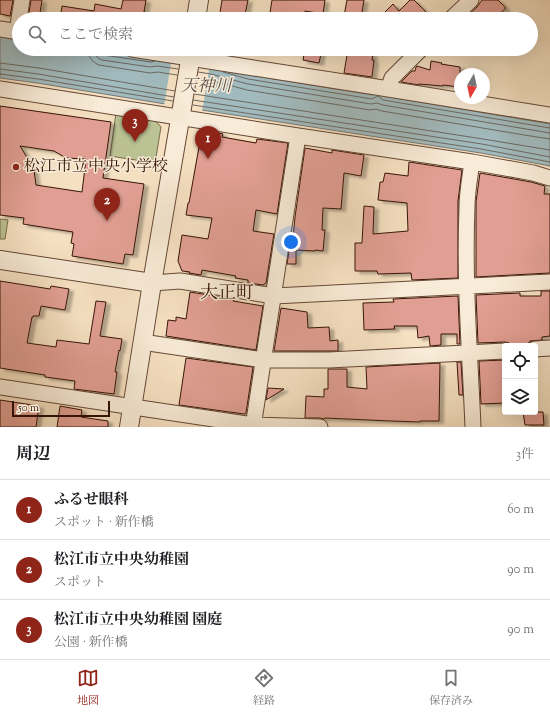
<!DOCTYPE html>
<html lang="ja">
<meta charset="utf-8">
<style>
body{margin:0;font-family:"Sorts Mill Goudy","Noto Serif JP",serif;background:#f6f6f6;color:#202124}
.controls{position:absolute;right:12px;bottom:12px;display:grid;overflow:hidden;border-radius:4px;box-shadow:0 4px 16px #0002}
.controls button{width:36px;height:36px;display:grid;place-items:center;padding:0;border:0;border-bottom:1px solid #e0e0e0;background:#fff;color:#202124;font:20px sans-serif}
.compass{position:absolute;left:454px;top:68px;width:36px;height:36px;border-radius:50%;background:#fff;box-shadow:0 4px 16px #0002;rotate:189deg}
.scale{position:absolute;left:12px;bottom:10px;width:98px;box-sizing:border-box;padding-left:4px;border:2px solid #371506;border-top:0;font-size:11px;line-height:14px;white-space:nowrap;color:#371506;-webkit-text-stroke:3px #f8ebd7;paint-order:stroke}
.you{position:absolute;left:291px;top:242px;width:14px;height:14px;margin:-10px;border:3px solid #fff;border-radius:50%;background:#1a73e8;box-shadow:0 0 0 6px #1a73e833}
.badge{display:grid;place-items:center;width:26px;height:26px;border-radius:50%;background:#8f2418;color:#fff;font-size:13px;font-weight:700}
.pin{position:absolute;translate:-50% -33px;filter:drop-shadow(0 1px 2px #0008)}
.pin::after{content:'';position:absolute;top:21px;width:14px;height:12px;background:inherit;clip-path:polygon(0 0,100% 0,50% 100%)}
.list{margin:0;padding:0;list-style:none}
h2{display:flex;justify-content:space-between;align-items:center;height:52px;margin:0;padding:0 16px;font-size:17px}
h2 small{font-size:13px;font-weight:400;color:#757577}
.list li{display:grid;grid-template-columns:26px 1fr auto;gap:12px;align-items:center;box-sizing:border-box;height:60px;padding:0 16px;border-top:1px solid #e0e0e0}
.list b{display:block;font-size:15px;white-space:nowrap}
.list p{margin:0;font-size:13px;white-space:nowrap;color:#757577}
.list em{font-size:13px;font-style:normal;color:#757577}
.icon{flex:none;width:22px;height:22px;fill:none;stroke:currentColor;stroke-width:2;stroke-linecap:round;stroke-linejoin:round}
.map{position:relative;flex:none;width:550px;height:427px;overflow:hidden}
.search{position:absolute;background:#fff;box-shadow:0 4px 16px #0002;left:12px;right:12px;top:12px;height:44px;display:flex;align-items:center;gap:10px;box-sizing:border-box;padding:0 14px;border-radius:22px;color:#757577;font-size:15px}
.sheet{height:232px;background:#fff}
nav{display:flex;justify-content:space-around;align-items:center;box-sizing:border-box;height:56px;border-top:1px solid #e0e0e0;background:#fff;font-size:11px;color:#757577}
nav a{display:grid;justify-items:center;gap:2px}
nav .on{color:#8f2418}
.map>svg:first-child{display:block}
.green{fill:#bbc293;stroke:#796c4c}
.water{fill:#a1babd;stroke:#777874}
.pier{fill:#f5e0c1}
.lines{fill:none;stroke-linecap:round;stroke-linejoin:round}
.shore{stroke:#6c6862;stroke-width:1}
.building{fill:#e19f93;stroke:#371506;fill-rule:evenodd;filter:url(#shadow)}
.minor-casing{stroke:#664835;stroke-width:17}
.tertiary-casing{stroke:#664835;stroke-width:20}
.minor{stroke:#f8ebd7;stroke-width:15}
.tertiary{stroke:#f8ebd7;stroke-width:18}
.poi-dot{fill:#8f2418;stroke:#f8ebd7;stroke-width:1.5}
.labels{text-anchor:middle;dominant-baseline:central;stroke-width:3;stroke-linejoin:round;paint-order:stroke}
.poi-label{font-size:16px;fill:#371506;stroke:#f8ebd7;text-anchor:start}
.water-label{font-size:17px;font-style:italic;fill:#5c4f46;stroke:#f8ebd7}
.quarter-label{font-size:18px;fill:#371506;stroke:#f8ebd7}
</style>
<div class="map">
<svg width="550" height="427" viewBox="0 0 550 427">
<defs>
<filter id="shadow"><feDropShadow dx="4.5" dy="2.5" stdDeviation="1" flood-color="#0004"/></filter>
</defs>
<rect width="100%" height="100%" fill="#f5e0c1"/>
<filter id="stains"><feTurbulence type="fractalNoise" baseFrequency=".005" numOctaves="4"/><feColorMatrix values="0 0 0 0 .2 0 0 0 0 .09 0 0 0 0 .02 0 0 0 .5 -.17"/></filter>
<radialGradient id="worn" r=".72"><stop offset=".6" stop-color="#630" stop-opacity="0"/><stop offset="1" stop-color="#630" stop-opacity=".3"/></radialGradient>
<path class="green" d="M116,113L154,119L161,127L155,163L110,156Z
M0,219L8,220L5,239H0Z"/>
<path class="water" d="M0,36L19,39V49H90L152,58L213,65L249,75L373,95L377,91H382L384,96L550,124V166L481,153L208,111L37,83L0,78Z"/>
<path class="pier" d="M172,57L210,64L202,112L164,106Z"/>
<g class="lines">
<path class="shore" d="M88,49C88,57 92,62 99,65L150,73L158,72L177,75
M94,49C94,55 97,58 102,60L150,67L157,66L178,69
M99,49L100,53L103,55L151,62L155,61
M0,63L39,68L175,91
M0,69L38,74L174,97
M198,72L211,74L248,84L371,104L377,103L383,105L550,133
M223,72L248,79L372,99L378,96L383,100L550,128
M0,74L38,79L173,101
M197,78L210,80L247,90L370,110L376,109L382,111L524,135L550,139
M194,94L483,139L550,150
M193,100L482,144L550,157
M193,105L481,149L550,162"/>
</g>
<path class="building" d="M0,0H13L10,16L0,14Z
M31,0H42L39,19H28Z
M123,0H146L144,12L149,13V19H60L62,6L94,11L95,4L121,9Z
M222,0H248L244,19H219Z
M272,0H325L323,14L305,11L304,19H269Z
M347,0H364L361,19H347L348,17L344,16Z
M410,0H414L433,19H378L393,4L399,11Z
M482,0H498L506,8L494,19H464L477,7Z
M305,49H322L319,63L303,60Z
M348,49H370L369,54H373L372,60H374L372,77L344,73Z
M431,61L442,63L441,64L460,67V87L443,85V86L419,84V85L401,82L412,71H415L416,67L417,66L430,70Z
M0,106L111,122L103,178L144,184L133,255L125,254L123,264L72,256L74,244L71,243L73,232L23,224L24,218L0,215ZM20,146L54,151L66,158L86,159L82,192L36,185L34,170L31,164Z
M202,130L223,134L222,137L256,143L257,139L288,143L277,214L256,210L253,231L274,234L266,283L263,285L248,283V280L235,278L236,276L202,270L201,275L189,273L190,272L182,271L178,261L182,235L208,239L212,218L186,215L188,203H189Z
M305,148L332,153V150L364,155L361,176L344,173L341,209L323,208L322,230H325L323,251L315,250V251L296,250V264H287L291,238H293L295,217Z
M409,162L462,170L458,201V278L412,280L411,273L378,274L377,271H355V243H362L364,206L374,207L373,234L408,231L407,203L378,200L380,182H383L385,173L408,176Z
M480,173L531,182L545,186L544,194H550V273L476,277V202Z
M0,281L50,289L51,286L69,289L65,310L41,306L39,316H33V317H32L27,343L56,347L57,340L89,344L96,301L106,302L100,336L122,339L120,351L119,350L115,372H117L114,394L74,389L75,381L45,377V375L0,368Z
M541,291H550V336L542,337V340L530,341L527,346H512L509,343L505,342L478,343L476,295L520,293V296H541Z
M190,292L234,299L233,301L263,306L256,350L166,336L168,320L176,321V317L186,319Z
M458,296L460,344H457V334H441V345L430,346L429,336L418,338L417,326H394L395,329L364,330L363,303L394,302L393,299Z
M281,308L307,312L308,328L329,327L330,341L338,340V351H274Z
M186,358L253,367L246,413L244,414L179,405Z
M505,360V403L481,404L479,361Z
M457,362H461L463,395H459Z
M440,363L439,421H420V422L391,421L325,418L324,419L320,418H305L306,396L324,397V389H328V369H347V387L367,389L366,367Z
M268,388L284,389L266,400Z
M0,400L39,406L36,427H0Z
M60,406L82,410L81,417L108,421V427H57Z
M523,412H543L544,425H525Z"/>
<g class="lines">
<defs>
<path id="minor" d="M451,19L471,0
M0,29L19,32
M17,32L22,0
M132,49L376,87L550,115
M0,89L298,136L472,162L533,173L550,178
M388,89L392,78L421,49
M472,162C470,177 467,192 467,207C464,281 470,354 473,427
M152,283L180,281L274,296L550,282
M142,342L264,360H329L505,351
M535,349L550,348
M0,387L253,425L320,427
M253,427L298,136"/>
<path id="tertiary" d="M196,19L199,0
M0,260L152,283
M129,427L152,283L192,49"/>
</defs>
<use href="#minor" class="minor-casing"/>
<use href="#tertiary" class="tertiary-casing"/>
<use href="#minor" class="minor"/>
<use href="#tertiary" class="tertiary"/>
</g>
<circle class="poi-dot" cx="16" cy="167" r="4"/>
<g class="labels">
<g class="poi-label">
<text x="24" y="167">松江市立中央小学校</text>
</g>
<g class="water-label">
<text x="206" y="87">天神川</text>
</g>
<g class="quarter-label">
<text x="227" y="294">大正町</text>
</g>
</g>
<rect width="100%" height="100%" filter="url(#stains)"/>
<rect width="100%" height="100%" fill="url(#worn)"/>
</svg>
<div class="controls">
<button><svg class="icon" aria-label="locate" viewBox="0 0 24 24"><circle cx="12" cy="12" r="6"/><path d="M12 2v4M12 18v4M2 12h4M18 12h4"/></svg></button>
<button><svg class="icon" aria-label="layers" viewBox="0 0 24 24"><path d="M12 4l9 5-9 5-9-5zM3 14l9 5 9-5"/></svg></button>
</div>
<svg class="compass" viewBox="-18 -18 36 36"><path d="M0-13l5 13h-10z" fill="#e53935"/><path d="M0 13l5-13h-10z" fill="#757577"/></svg>
<div class="scale">50 m</div>
<div class="you"></div>
<div class="pin badge" style="left:208px;top:159px">1</div>
<div class="pin badge" style="left:107px;top:221px">2</div>
<div class="pin badge" style="left:135px;top:142px">3</div>
<div class="search"><svg class="icon" aria-label="search" viewBox="0 0 24 24"><circle cx="10" cy="10" r="6"/><path d="M15 15l6 6"/></svg>ここで検索</div>
</div>
<section class="sheet">
<h2>周辺<small>3件</small></h2>
<ul class="list">
<li><span class="badge">1</span><div><b>ふるせ眼科</b><p>スポット · 新作橋</p></div><em>60 m</em></li>
<li><span class="badge">2</span><div><b>松江市立中央幼稚園</b><p>スポット</p></div><em>90 m</em></li>
<li><span class="badge">3</span><div><b>松江市立中央幼稚園 園庭</b><p>公園 · 新作橋</p></div><em>90 m</em></li>
</ul>
</section>
<nav>
<a class="on"><svg class="icon" aria-label="map" viewBox="0 0 24 24"><path d="M3 6l6-2 6 2 6-2v14l-6 2-6-2-6 2zM9 4v14M15 6v14"/></svg>地図</a>
<a><svg class="icon" aria-label="directions" viewBox="0 0 24 24"><path d="M12 3l9 9-9 9-9-9zM9 14v-3h6M13 9l2 2-2 2"/></svg>経路</a>
<a><svg class="icon" aria-label="saved" viewBox="0 0 24 24"><path d="M7 4h10v16l-5-4-5 4z"/></svg>保存済み</a>
</nav>
